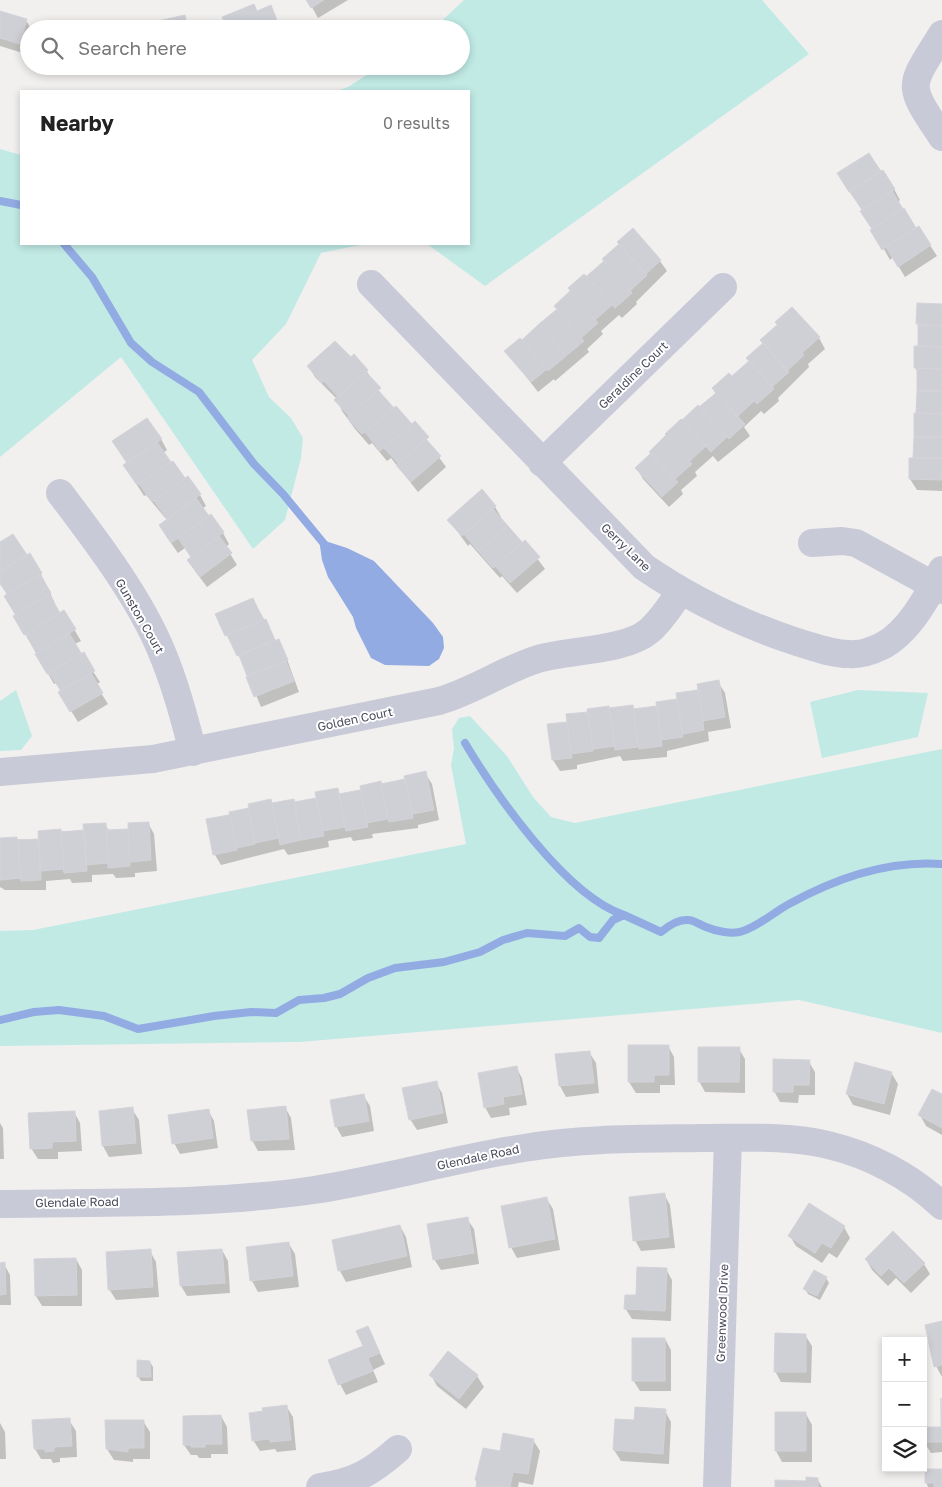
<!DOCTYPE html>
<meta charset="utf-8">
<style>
body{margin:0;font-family:"Golos Text",sans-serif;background:#f2f2f2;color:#222}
.controls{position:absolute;right:15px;bottom:15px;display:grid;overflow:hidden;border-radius:0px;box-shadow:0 2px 8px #0003}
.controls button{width:45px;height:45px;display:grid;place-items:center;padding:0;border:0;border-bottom:1px solid #e0e0e0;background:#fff;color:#222;font:25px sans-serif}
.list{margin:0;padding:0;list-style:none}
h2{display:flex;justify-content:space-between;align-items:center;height:65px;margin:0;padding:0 20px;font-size:21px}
h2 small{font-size:16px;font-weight:400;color:#767676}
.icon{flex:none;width:28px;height:28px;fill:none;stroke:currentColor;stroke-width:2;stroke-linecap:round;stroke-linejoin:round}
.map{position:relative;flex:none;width:942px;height:1487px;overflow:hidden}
.search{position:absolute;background:#fff;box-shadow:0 2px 8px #0003;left:20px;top:20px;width:450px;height:55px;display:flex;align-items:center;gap:12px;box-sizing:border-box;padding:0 18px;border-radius:28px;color:#767676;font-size:19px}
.panel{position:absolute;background:#fff;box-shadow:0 2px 8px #0003;left:20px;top:90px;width:450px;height:155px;border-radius:0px}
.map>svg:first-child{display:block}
.green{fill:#c1eae5}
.water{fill:#92abe3}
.shadow{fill:#0003}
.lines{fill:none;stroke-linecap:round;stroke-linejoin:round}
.stream{stroke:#92abe3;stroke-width:8}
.building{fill:#cfcfd6;stroke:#d4d3d9}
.minor{stroke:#c9cad7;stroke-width:28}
.labels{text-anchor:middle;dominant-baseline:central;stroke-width:4;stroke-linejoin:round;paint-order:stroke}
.street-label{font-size:12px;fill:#48495a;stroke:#fff}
</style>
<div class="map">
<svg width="942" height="1487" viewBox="0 0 942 1487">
<rect width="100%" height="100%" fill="#f1f0ef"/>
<path class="green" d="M464,0H762L809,54L485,286L427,244H469V91H336L348,87L380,66H461V29H433Z
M0,149L21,155V244H365L321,253L286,324L252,360L269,397L291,418L303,438L301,458L285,520L253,549L121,357L0,457Z
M16,690L32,736L21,750L0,751V701Z
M858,690L928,693L918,737L822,758L810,702Z
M470,716L507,756L533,797L551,817L575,823L942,749V1033L799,1000L300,1042L0,1046V931L33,930L466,844L451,765L454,748L452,729L459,718Z"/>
<path class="water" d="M319,539L347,548L374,561L433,623L443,637L444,648L439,659L429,666L385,665L371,658L356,628L353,617L328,577L322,560Z"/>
<path class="shadow" d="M308,0H348L318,18Z
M271,7L281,29H229L257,12Z
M0,12L26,20L31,29H29V44L26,54L0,46Z
M184,17L191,29H142Z
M151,66H196L156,75Z
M869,154L894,189L900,200L898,202L916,229L919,228L937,256L905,277L893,257L890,260L863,211L844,184Z
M633,230L660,261L667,271L636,302L637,304L622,318L619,315L601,331L603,334L587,349L589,352L555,381L554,379L538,392L506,351L522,342L558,310L555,306L572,292L570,288L605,262Z
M918,304L942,305V491L917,490L910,479L914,459L917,413L918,373L915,367L919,348Z
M776,323L819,338L825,349L808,364L809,367L778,398L779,401L764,414L761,411L744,427L750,436L718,462L713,456L695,472L697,476L681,490L683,494L669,507L643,479L637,468L667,436L666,434L716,394L713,389L732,378L750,362L764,344L762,340L778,326Z
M351,359L367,371L372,382L393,410L412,426L414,423L446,467L418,492L391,458L387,461L372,443L369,445L355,429L342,411L337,399L315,377L309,367Z
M161,439L167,450L163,453L200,495L206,506L203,508L223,533L229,544L226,547L237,565L207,587L195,571L192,558L185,548L178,553L166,536L167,520L146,495L144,496L125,466Z
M495,507L501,517L500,519L522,544L525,542L545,569L517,593L502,576L500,578L470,544L468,546L449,520Z
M13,535L41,574L60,614L64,612L81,641L75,644L100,682L96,685L108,704L78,722L60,693L62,692L56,683L54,684L21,627L17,615L6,596L8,595L0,584V544Z
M253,599L276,642L278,641L284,651L299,692L261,707L244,666L217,615Z
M718,682L725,693L731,728L708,732L709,741L667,751V757L623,761L620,756L577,765V769L560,771L553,760L549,725L568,723L610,710L632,706L634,710L658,707V703L679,700Z
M425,773L432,784L439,820L418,825V828L372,834L373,838L353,841L351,837L328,841L329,847L288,855L284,849L221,865L215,855L208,820L250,809L271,801L273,804L295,803L318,799L337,789L340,795L362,791L361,787L406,780Z
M148,823L154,834L157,871L135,873V877L116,878L113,874L92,875V882L72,883L70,879L46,881V890H5L0,887V839L40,840L39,832L85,831L105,824L109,831L129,830Z
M668,1046L674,1057L675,1085H660V1093H636L629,1082Z
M739,1049L745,1059V1093L705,1092L699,1081Z
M589,1052L596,1063L599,1093L566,1097L560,1086L557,1055Z
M809,1062L815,1072V1095H799L798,1103L780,1102L774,1091Z
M516,1067L522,1078L527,1105L509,1108L510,1115L491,1118L485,1107Z
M892,1074L898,1084L890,1115L853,1105L847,1094Z
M436,1083L442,1093L448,1123L417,1130L410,1119Z
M363,1095L370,1106L374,1131L342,1137L336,1126Z
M942,1095V1135L926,1126L920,1115Z
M285,1107L291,1118L295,1150L258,1151L252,1140Z
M132,1109L139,1120L142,1154L109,1157L103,1146Z
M208,1110L214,1121L218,1148L180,1154L174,1143Z
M74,1112L80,1123L82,1151L58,1152V1159H38L31,1148Z
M0,1123L3,1128L4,1159H0Z
M664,1194L670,1205L675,1248L641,1251L635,1240Z
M546,1198L553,1209L560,1250L517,1258L511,1247Z
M467,1219L474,1229L479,1264L441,1270L434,1259Z
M400,1226L406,1237L412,1267L346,1282L340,1271L333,1241Z
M844,1227L850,1238L837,1258L829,1253L822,1263L796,1246L790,1236Z
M289,1244L295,1254L299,1287L258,1292L252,1281L248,1248Z
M222,1250L228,1261L230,1293L187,1296L181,1286Z
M150,1251L156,1262L159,1297L116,1300L109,1289Z
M76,1259L82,1270V1306H42L36,1296Z
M866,1259L924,1264L930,1274L911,1293L896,1278L888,1286L872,1270Z
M0,1264H4L10,1275L11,1305H0Z
M666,1269L672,1280L671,1321L632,1319L625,1308Z
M826,1278L829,1283L820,1300L808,1294L805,1289Z
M942,1322V1377L936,1366Z
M368,1327L385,1364L373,1370L378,1382L346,1395L340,1384L365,1347Z
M805,1335L812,1346L811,1383L781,1382L775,1371Z
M665,1339L671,1350V1391H640L633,1380Z
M150,1362L153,1367V1381H141L138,1376Z
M431,1375L477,1376L484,1387L466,1409L437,1386Z
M286,1406L293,1417L296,1450L277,1452L275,1449L260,1451L253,1440Z
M665,1411L671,1422L669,1464L621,1461L614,1450L616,1420L635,1421Z
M806,1414L812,1425V1462H782L776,1451Z
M221,1416L227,1427L228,1454H211V1458H199L197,1455H191L184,1445Z
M69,1420L76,1431L77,1457L60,1458V1462L53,1463L51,1459H41L35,1449Z
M143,1421L150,1432V1459H133V1462L114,1460L107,1449Z
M0,1423L5,1432L6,1459H0Z
M924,1428H942V1452L931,1453L924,1442Z
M533,1440L540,1451L533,1485L519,1482L518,1487H477L476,1480L501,1452Z
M942,1470V1487H928L926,1482Z
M817,1479L822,1487H776L807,1483Z"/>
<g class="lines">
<path class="stream" d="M0,201L21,205
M64,244L92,277L131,343L152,362L199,392L254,464L283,494L325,545
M465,743C496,795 566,896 624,915
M0,1020L34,1012L59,1010L104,1016L138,1029L214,1016L251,1012L276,1013L299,1000L324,998L340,994L368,978L395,968L444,962L480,952L503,940L527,933L565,936L579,928L590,937L599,938L613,920L624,915L661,932C668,926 678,919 688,920C694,920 700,925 706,927C715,931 733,935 743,931C759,926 774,912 789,904C836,878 888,860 942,864"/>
</g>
<path class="building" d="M306,0H324L311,8Z
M254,4L257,11L271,5L280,28L227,29L222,17Z
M0,11L27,19L20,44L0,38Z
M185,15L188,29H140V25Z
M60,24L98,29H60Z
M869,153L881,172L849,192L837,173Z
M883,170L895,189L862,210L850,191Z
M892,191L903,209L872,229L860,211Z
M904,208L916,228L882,250L870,230Z
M919,226L931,245L898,267L886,247Z
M633,228L661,260L646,274L617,242Z
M619,244L647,275L630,291L602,259Z
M604,261L632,293L615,308L587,276Z
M584,274L612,305L595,320L568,288Z
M570,291L598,323L581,338L554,306Z
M917,303L942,304V326L916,324Z
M792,307L820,337L802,353L775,322Z
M556,310L584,341L566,356L539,324Z
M539,324L566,356L548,371L522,340Z
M777,325L804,355L787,371L760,340Z
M918,325L942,326V347L918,346Z
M520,338L547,369L531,382L504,351Z
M335,341L351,357L322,383L307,366Z
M763,343L789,372L772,387L746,358Z
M914,346L942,347V369L914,368Z
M354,354L368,370L338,397L324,381Z
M749,361L774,389L757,404L732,376Z
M917,368L942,369V391H917Z
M366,372L381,388L349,416L334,400Z
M729,373L754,401L737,417L712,388Z
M378,390L394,408L362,434L347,418Z
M917,391H942V414L916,413Z
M716,393L745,424L729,439L699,407Z
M698,405L727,437L711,452L682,420Z
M396,406L412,424L380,451L365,432Z
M914,413L942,414V437H914Z
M147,418L162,439L127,463L112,441Z
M681,419L706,446L690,461L665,434Z
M415,421L429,437L398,463L384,448Z
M666,435L692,464L675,479L649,452Z
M914,437H942V458H913Z
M426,439L441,456L411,482L396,465Z
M157,442L171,462L137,485L123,465Z
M651,453L678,482L662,497L635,468Z
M909,458H942V480L909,479Z
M173,461L185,478L152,502L139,484Z
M188,476L201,494L167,519L154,501Z
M482,489L496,506L462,536L447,520Z
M196,498L209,516L171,543L159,525Z
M493,509L508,526L478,551L464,534Z
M211,514L224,532L191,557L178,538Z
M508,526L522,542L493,568L478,551Z
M13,534L27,555L0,572V542Z
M219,536L232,553L200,577L187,560Z
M525,540L540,557L510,583L495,566Z
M30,553L42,573L7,594L0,583V572Z
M40,574L51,593L15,614L4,596Z
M49,594L60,613L24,635L13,616Z
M253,598L263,620L225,636L215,614Z
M64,610L76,629L37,653L26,634Z
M266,619L275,640L237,656L227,635Z
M69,633L81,653L47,674L35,654Z
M279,639L288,660L247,676L239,655Z
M84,652L95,671L61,691L49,673Z
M286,661L294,681L254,697L246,677Z
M91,673L103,693L70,712L58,692Z
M719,680L725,717L703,721L697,684Z
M698,690L704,730L683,734L676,693Z
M677,699L683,737L661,740L656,702Z
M633,705L638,747L615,750L609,708Z
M609,706L615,746L593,749L587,709Z
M657,706L662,746L639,749L633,709Z
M588,712L593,751L571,754L566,714Z
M567,722L572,758L552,760L547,724Z
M426,771L434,810L412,814L404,776Z
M405,779L413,818L389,822L381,784Z
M381,781L388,819L367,823L360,786Z
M338,788L345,827L323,831L315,792Z
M360,790L368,827L346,831L339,794Z
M316,798L324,836L301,840L294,802Z
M271,799L279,838L255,843L248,804Z
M294,799L301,840L280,845L272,803Z
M249,808L255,844L237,848L229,812Z
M229,815L237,850L213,855L206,819Z
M149,822L151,860L130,862L128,823Z
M106,823L108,863L86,865L83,824Z
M61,829L64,869L40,871L38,831Z
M128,829L130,866L108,868L107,830Z
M84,830L87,871L64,873L61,832Z
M17,837L21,878L0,880V838Z
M39,839L41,880L21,881L18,840Z
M628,1045H669V1075H654V1082H628Z
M698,1047H740L739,1082H698Z
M590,1051L594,1083L559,1086L555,1054Z
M773,1059L810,1060L809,1085H793V1092H773Z
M855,1062L892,1072L884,1104L846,1094Z
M517,1066L522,1094L503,1097L504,1104L484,1108L478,1073Z
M437,1081L443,1113L409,1120L402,1088Z
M932,1089L942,1094V1128L918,1115Z
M364,1094L369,1121L335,1127L330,1100Z
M286,1106L289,1139L251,1141L247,1110Z
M133,1107L136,1143L102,1146L99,1111Z
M209,1109L213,1138L172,1144L168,1115Z
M75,1111L76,1141L52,1142V1148L30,1149L28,1113Z
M665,1193L669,1237L633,1241L629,1197Z
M547,1197L555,1239L509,1248L501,1206Z
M809,1203L845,1226L831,1248L822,1243L815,1253L788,1236Z
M468,1217L474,1253L433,1260L427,1224Z
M400,1225L407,1256L338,1271L332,1240Z
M893,1231L925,1263L904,1283L889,1268L881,1276L865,1259Z
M289,1242L293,1276L250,1281L246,1247Z
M151,1249L153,1287L108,1290L106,1252Z
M222,1249L225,1283L180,1286L177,1252Z
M76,1258L77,1295L35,1296L34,1259Z
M5,1262L6,1294L0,1295V1263Z
M637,1267L667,1268L665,1311L624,1309L625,1295H636Z
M814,1270L827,1277L817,1296L803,1289Z
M942,1321V1365L934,1367L925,1325Z
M368,1326L380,1353L368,1358L373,1371L338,1385L328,1360L363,1346L356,1331Z
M775,1333L806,1334V1372H774Z
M632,1338H665V1381H632Z
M448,1351L478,1375L459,1399L429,1375Z
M137,1360L150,1361L151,1377H137Z
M941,1398L942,1442H923V1427H941Z
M287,1405L291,1440L270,1442V1439L252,1441L249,1413L263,1411L262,1408Z
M635,1407L666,1409L663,1454L613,1450L615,1419L634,1420Z
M775,1412H806V1451H775Z
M221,1415L222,1444H205V1447H191V1445H183V1416Z
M70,1418L72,1446L54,1447V1451L45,1452V1449H34L32,1420Z
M105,1420H144V1448H128V1452L106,1449Z
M503,1433L534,1439L528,1474L513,1472L510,1487H476L477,1481L475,1480L483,1448L500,1451Z
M925,1469H942V1487H934V1483H925Z
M806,1477L818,1478V1487H775V1480L806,1481Z"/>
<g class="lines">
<path class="minor" d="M942,34C909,88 905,82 942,137
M371,284L644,567C692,600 742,624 797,642C814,647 831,654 849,654C860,655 872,651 882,646C909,632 928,596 942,570
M542,463L723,287
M60,493C96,541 138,595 161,650C175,683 184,717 193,752
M812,543L842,541L856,543L942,590
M0,772L153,759L439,701C474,691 503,670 538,659C568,650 626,651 649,631C662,620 671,605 680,592
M0,1204C105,1202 211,1205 314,1190C385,1179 453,1159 524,1148C583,1138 643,1139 702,1138C743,1138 788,1135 828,1145C870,1155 911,1176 942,1206
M320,1487C355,1482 372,1472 398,1449
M717,1487L728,1138"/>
</g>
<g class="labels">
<g class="street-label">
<text transform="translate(633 375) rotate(-44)">Geraldine Court</text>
<text transform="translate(626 547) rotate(44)">Gerry Lane</text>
<text transform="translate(140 616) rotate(60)">Gunston Court</text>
<text transform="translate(355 719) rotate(-12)">Golden Court</text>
<text transform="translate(478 1157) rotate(-12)">Glendale Road</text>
<text transform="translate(77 1202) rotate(-1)">Glendale Road</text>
<text transform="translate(722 1313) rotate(-88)">Greenwood Drive</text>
</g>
</g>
</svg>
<div class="controls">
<button>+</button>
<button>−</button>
<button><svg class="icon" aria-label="layers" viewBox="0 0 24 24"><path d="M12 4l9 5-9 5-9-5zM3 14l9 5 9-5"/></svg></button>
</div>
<div class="search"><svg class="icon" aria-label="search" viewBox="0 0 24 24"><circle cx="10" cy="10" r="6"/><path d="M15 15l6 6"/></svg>Search here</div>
<section class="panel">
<h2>Nearby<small>0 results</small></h2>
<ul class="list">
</ul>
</section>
</div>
